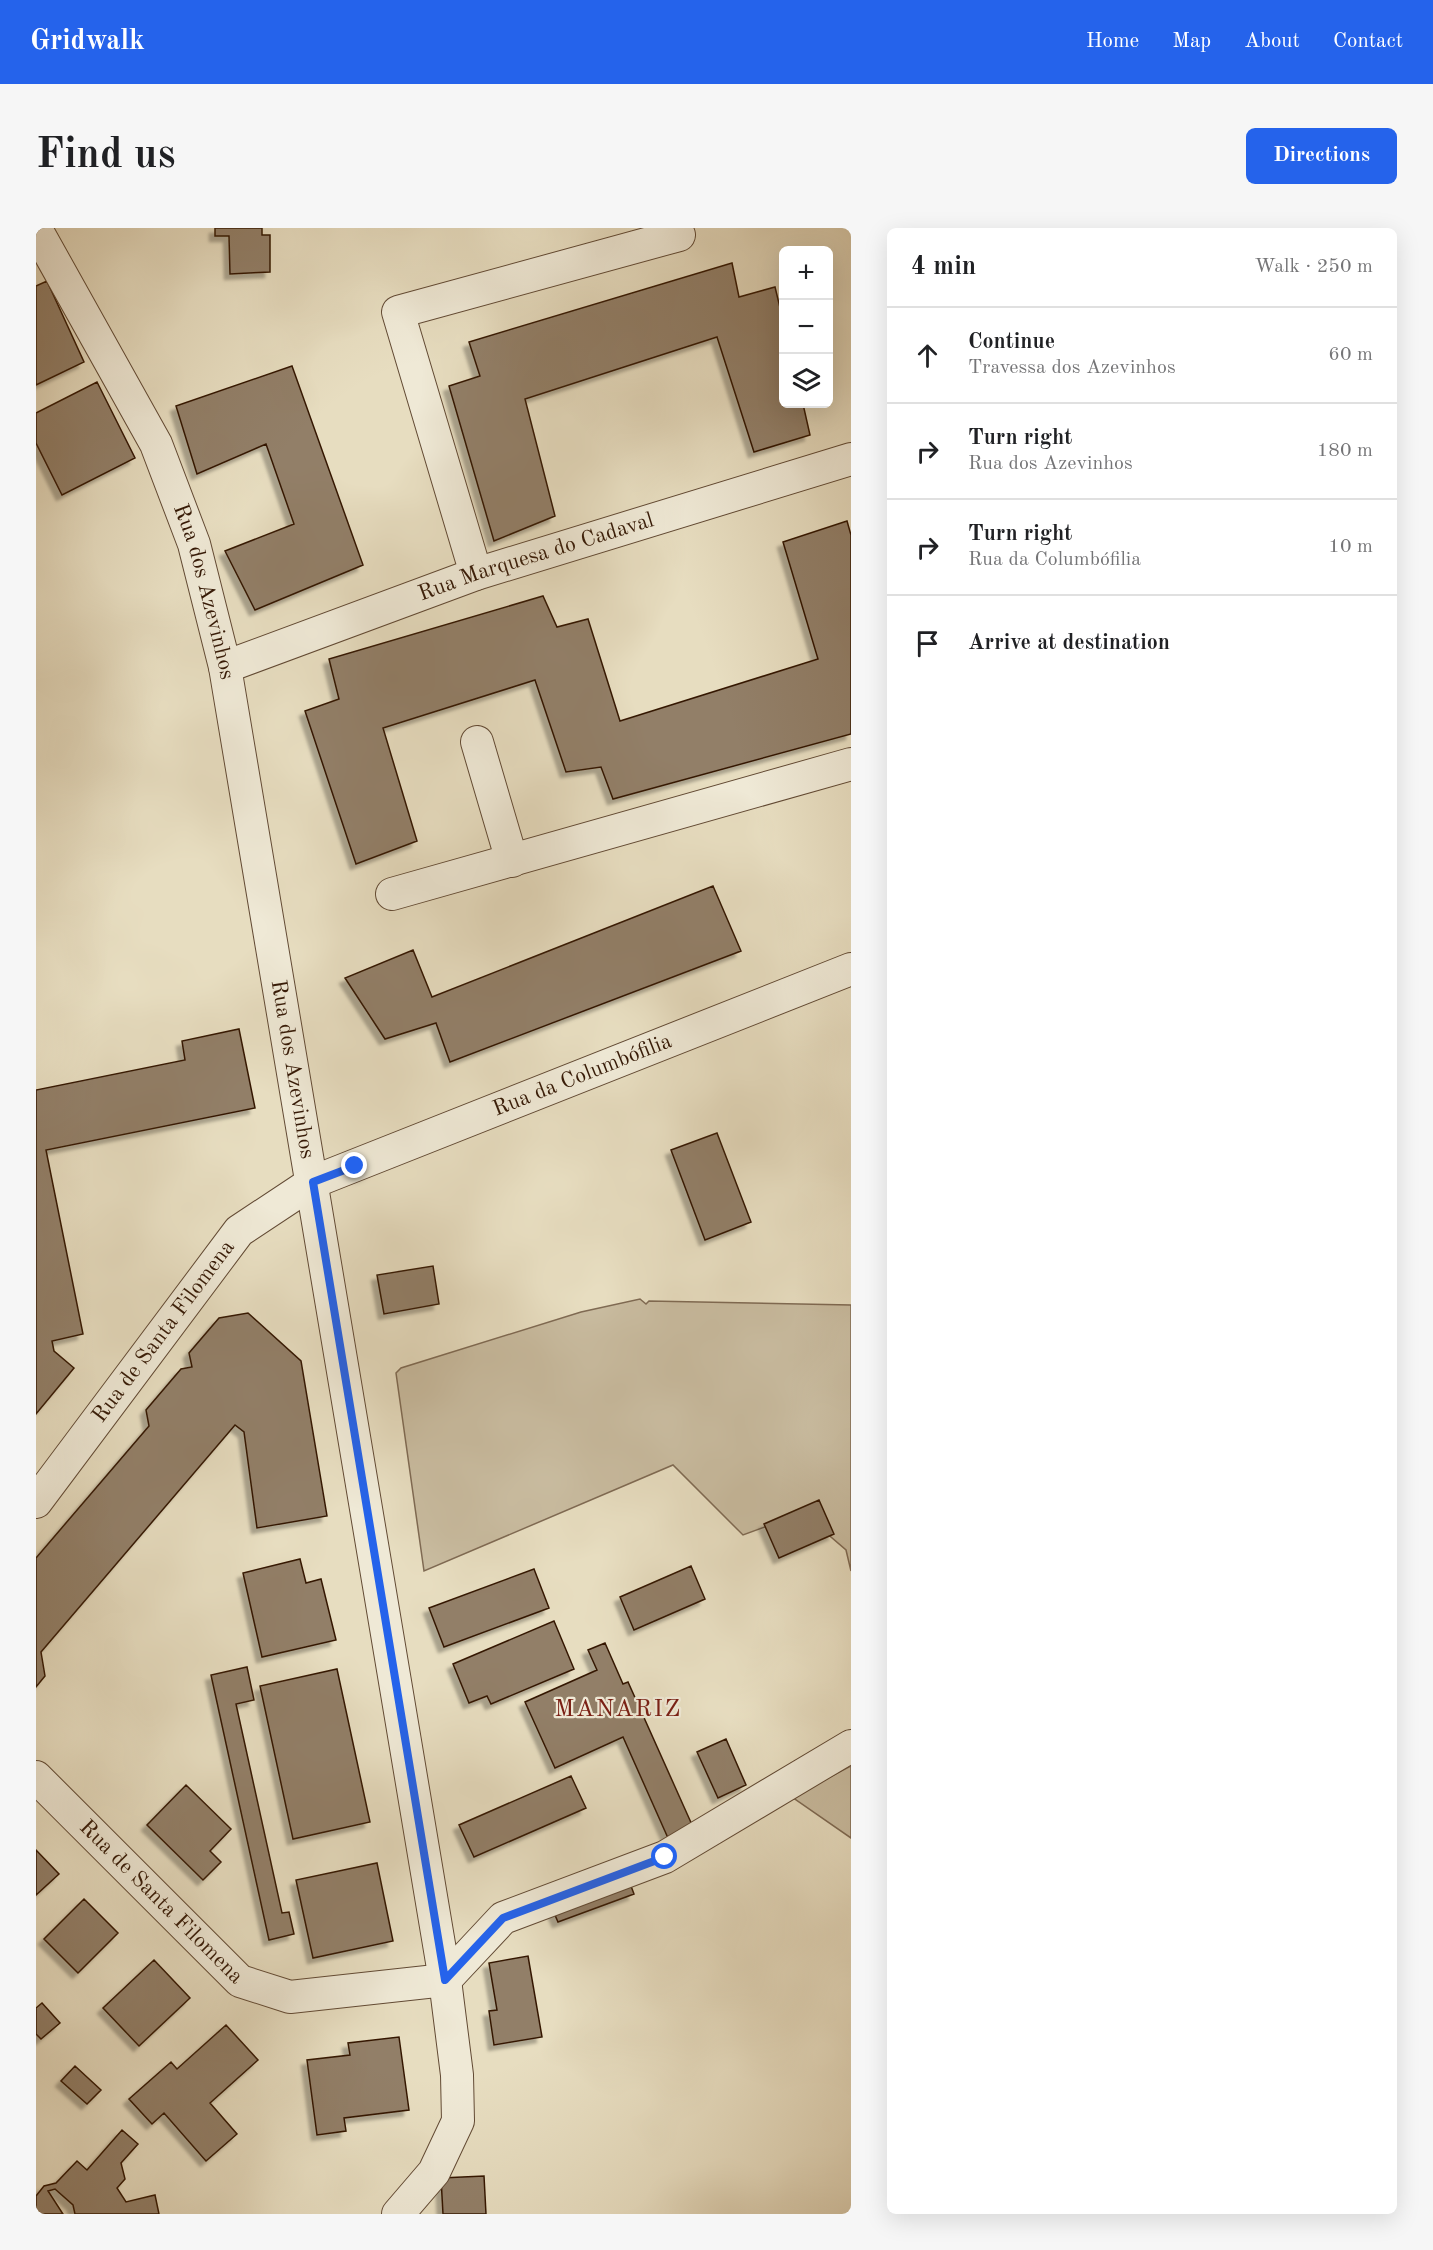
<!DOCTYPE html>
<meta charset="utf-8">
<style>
body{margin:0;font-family:"Old Standard TT",serif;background:#f6f6f6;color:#202124}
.controls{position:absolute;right:18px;top:18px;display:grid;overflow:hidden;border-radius:9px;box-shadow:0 6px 24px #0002}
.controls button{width:54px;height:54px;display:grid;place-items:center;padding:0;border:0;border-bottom:2px solid #e0e0e0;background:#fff;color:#202124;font:30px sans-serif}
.stop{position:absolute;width:18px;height:18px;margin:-14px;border:4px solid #2563eb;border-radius:50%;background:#fff}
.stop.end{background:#2563eb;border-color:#fff;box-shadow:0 2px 6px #0008}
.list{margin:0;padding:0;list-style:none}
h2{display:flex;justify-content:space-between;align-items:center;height:78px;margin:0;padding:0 24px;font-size:26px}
h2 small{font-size:20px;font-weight:400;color:#757577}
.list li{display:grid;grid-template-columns:39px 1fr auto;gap:18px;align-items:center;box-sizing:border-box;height:96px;padding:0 24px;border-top:2px solid #e0e0e0}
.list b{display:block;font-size:22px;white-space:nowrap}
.list p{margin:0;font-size:20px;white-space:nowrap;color:#757577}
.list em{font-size:20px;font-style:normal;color:#757577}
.icon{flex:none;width:33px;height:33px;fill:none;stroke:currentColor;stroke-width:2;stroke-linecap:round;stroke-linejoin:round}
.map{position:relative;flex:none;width:815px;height:1986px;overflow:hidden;border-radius:9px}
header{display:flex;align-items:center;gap:36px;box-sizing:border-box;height:84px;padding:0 30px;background:#2563eb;color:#fff}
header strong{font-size:28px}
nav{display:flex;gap:33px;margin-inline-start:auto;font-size:21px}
.intro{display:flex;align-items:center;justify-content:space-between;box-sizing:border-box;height:144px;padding:0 36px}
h1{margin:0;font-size:42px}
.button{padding:15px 27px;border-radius:9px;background:#2563eb;color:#fff;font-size:21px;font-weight:700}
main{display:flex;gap:36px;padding:0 36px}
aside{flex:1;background:#fff;border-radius:9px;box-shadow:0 6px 24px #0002}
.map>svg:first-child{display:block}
.green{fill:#c9bca0;stroke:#7f6a53;stroke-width:1.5}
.building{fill:#927f67;stroke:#351906;stroke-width:1.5;filter:url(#shadow)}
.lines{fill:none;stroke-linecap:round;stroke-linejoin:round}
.minor-casing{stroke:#624a34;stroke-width:34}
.minor{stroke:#efe9d6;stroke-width:32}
.route{stroke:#2563eb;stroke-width:8}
.labels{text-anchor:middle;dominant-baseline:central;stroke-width:4.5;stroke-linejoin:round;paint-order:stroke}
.street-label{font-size:22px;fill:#351906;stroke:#efe9d6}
.neighbourhood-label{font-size:24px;letter-spacing:1.5px;fill:#7a1f14;stroke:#efe9d6}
</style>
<header>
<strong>Gridwalk</strong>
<nav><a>Home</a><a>Map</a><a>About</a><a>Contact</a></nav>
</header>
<div class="intro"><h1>Find us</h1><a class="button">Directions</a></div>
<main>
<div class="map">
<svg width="815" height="1986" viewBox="0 0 815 1986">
<defs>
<filter id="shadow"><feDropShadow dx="-5.5" dy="5.5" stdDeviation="1.5" flood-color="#0004"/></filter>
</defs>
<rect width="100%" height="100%" fill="#e7ddc0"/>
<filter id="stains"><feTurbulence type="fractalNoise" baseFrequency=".00333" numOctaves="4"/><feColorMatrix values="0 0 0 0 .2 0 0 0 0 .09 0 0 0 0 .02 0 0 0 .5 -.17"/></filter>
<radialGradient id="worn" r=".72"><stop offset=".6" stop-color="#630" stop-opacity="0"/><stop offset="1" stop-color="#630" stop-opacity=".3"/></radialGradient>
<path class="green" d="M604,1071L610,1076L613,1073L815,1077V1343L810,1322L767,1285L707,1307L637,1237L388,1343L360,1145L365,1140L545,1084Z
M815,1538V1610L756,1569Z"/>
<path class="building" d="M179,0H226V7H234V44L194,46L193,8H179Z
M696,35L703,69L739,59L748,96V176H767L774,207L718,224L681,109L489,171L519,288L458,313L413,158L444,148L433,114Z
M11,53L48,134L0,157V58Z
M256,138L327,337L219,382L189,323L258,296L230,216L161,246L140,178Z
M61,154L99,230L26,267L0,215V185Z
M811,293L815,307V506L577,571L565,539L530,544L499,452L347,500L381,613L320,636L269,483L303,471L293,431L507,368L521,399L552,391L584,493L782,431L747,314Z
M677,658L705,723L414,834L400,795L349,811L309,750L377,722L396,769Z
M203,801L219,880L10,922L47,1106L16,1113L18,1123L38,1140L0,1186V862L149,832L146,813Z
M681,905L715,994L669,1012L635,922Z
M397,1038L403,1076L348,1086L341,1047Z
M212,1085L265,1133L291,1288L221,1300L208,1204L199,1197L5,1424L9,1448L0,1459V1330L113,1198L110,1182L145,1141L156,1139L153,1125L183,1090Z
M783,1272L798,1306L743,1330L728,1296Z
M264,1331L270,1355L285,1351L300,1412L226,1429L207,1345Z
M655,1338L669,1371L598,1402L584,1369Z
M498,1341L513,1380L408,1419L393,1380Z
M518,1393L538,1441L455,1476L451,1468L433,1475L417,1436Z
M569,1415L587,1456L592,1454L657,1599L632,1610L587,1509L519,1540L489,1474L561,1442L552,1422Z
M211,1439L218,1472L200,1476L246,1685L253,1684L258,1706L233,1712L175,1447Z
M301,1441L334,1594L257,1611L224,1458Z
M690,1511L710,1557L682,1570L661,1524Z
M535,1548L550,1580L438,1629L423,1597Z
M150,1557L195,1601L174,1623L185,1634L167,1652L111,1597Z
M0,1622L23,1646L0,1667Z
M341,1635L357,1713L277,1730L260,1652Z
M592,1650L598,1666L522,1694L515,1678Z
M48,1671L82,1705L42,1745L8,1711Z
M492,1728L506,1809L458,1817L453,1783L461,1782L453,1735Z
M118,1732L154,1770L103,1818L67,1780Z
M6,1775L24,1795L5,1811L0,1806V1780Z
M190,1797L222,1832L174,1875L201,1906L170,1933L128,1885L116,1896L93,1871L135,1834L141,1841Z
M363,1809L373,1882L308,1890L310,1903L281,1907L271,1832L314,1827L312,1815Z
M39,1838L65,1862L51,1876L25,1853Z
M86,1902L102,1916L85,1935L89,1951L81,1960L90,1974L119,1967L123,1986H39L37,1977L19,1961L12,1963L27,1986H0V1968L8,1958L20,1955L41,1933L51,1942Z
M448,1948L450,1986H407L405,1950Z"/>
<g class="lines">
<defs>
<g id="minor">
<path id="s1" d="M0,1L120,216L158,316L189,439L409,1752L421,1847L422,1893L398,1944L362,1986"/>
<path d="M440,346L362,84L643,7"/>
<path id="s2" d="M189,439L440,346L815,231"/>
<path d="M441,514L476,633"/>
<path d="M356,666L815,536"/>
<path id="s3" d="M0,1274L203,1003L277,954L815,741"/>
<path id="s4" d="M0,1549L204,1753L254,1769L409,1752L467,1690L629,1629L815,1518"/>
</g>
</defs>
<use href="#minor" class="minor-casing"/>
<use href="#minor" class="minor"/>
</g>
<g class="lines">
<path class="route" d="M319,938L277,954L409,1752L467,1690L629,1629"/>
</g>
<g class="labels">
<g class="street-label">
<text stroke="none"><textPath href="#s2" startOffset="330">Rua Marquesa do Cadaval</textPath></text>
<text stroke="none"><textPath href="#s1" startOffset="402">Rua dos Azevinhos</textPath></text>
<text stroke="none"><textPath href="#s1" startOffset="888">Rua dos Azevinhos</textPath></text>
<text stroke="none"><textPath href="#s3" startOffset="717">Rua da Columbófilia</textPath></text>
<text stroke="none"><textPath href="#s3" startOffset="213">Rua de Santa Filomena</textPath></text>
<text stroke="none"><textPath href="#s4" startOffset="177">Rua de Santa Filomena</textPath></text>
</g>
<g class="neighbourhood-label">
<text x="582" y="1482">MANARIZ</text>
</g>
</g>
<rect width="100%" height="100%" filter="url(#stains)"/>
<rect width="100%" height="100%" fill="url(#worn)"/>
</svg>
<div class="controls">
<button>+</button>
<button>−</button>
<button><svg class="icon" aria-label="layers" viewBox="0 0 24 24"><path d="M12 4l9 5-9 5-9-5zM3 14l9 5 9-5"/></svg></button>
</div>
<div class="stop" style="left:629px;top:1629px"></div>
<div class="stop end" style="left:319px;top:938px"></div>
</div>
<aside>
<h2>4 min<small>Walk · 250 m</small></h2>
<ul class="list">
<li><svg class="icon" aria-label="ahead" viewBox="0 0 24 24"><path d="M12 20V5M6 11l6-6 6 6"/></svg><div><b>Continue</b><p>Travessa dos Azevinhos</p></div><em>60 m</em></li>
<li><svg class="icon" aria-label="right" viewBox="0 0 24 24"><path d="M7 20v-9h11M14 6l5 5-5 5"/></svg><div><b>Turn right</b><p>Rua dos Azevinhos</p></div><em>180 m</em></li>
<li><svg class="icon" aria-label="right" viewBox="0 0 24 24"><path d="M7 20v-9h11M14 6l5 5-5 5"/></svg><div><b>Turn right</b><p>Rua da Columbófilia</p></div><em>10 m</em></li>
<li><svg class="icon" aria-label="arrive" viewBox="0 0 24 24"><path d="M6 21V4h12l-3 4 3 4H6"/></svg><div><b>Arrive at destination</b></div></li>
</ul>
</aside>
</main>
